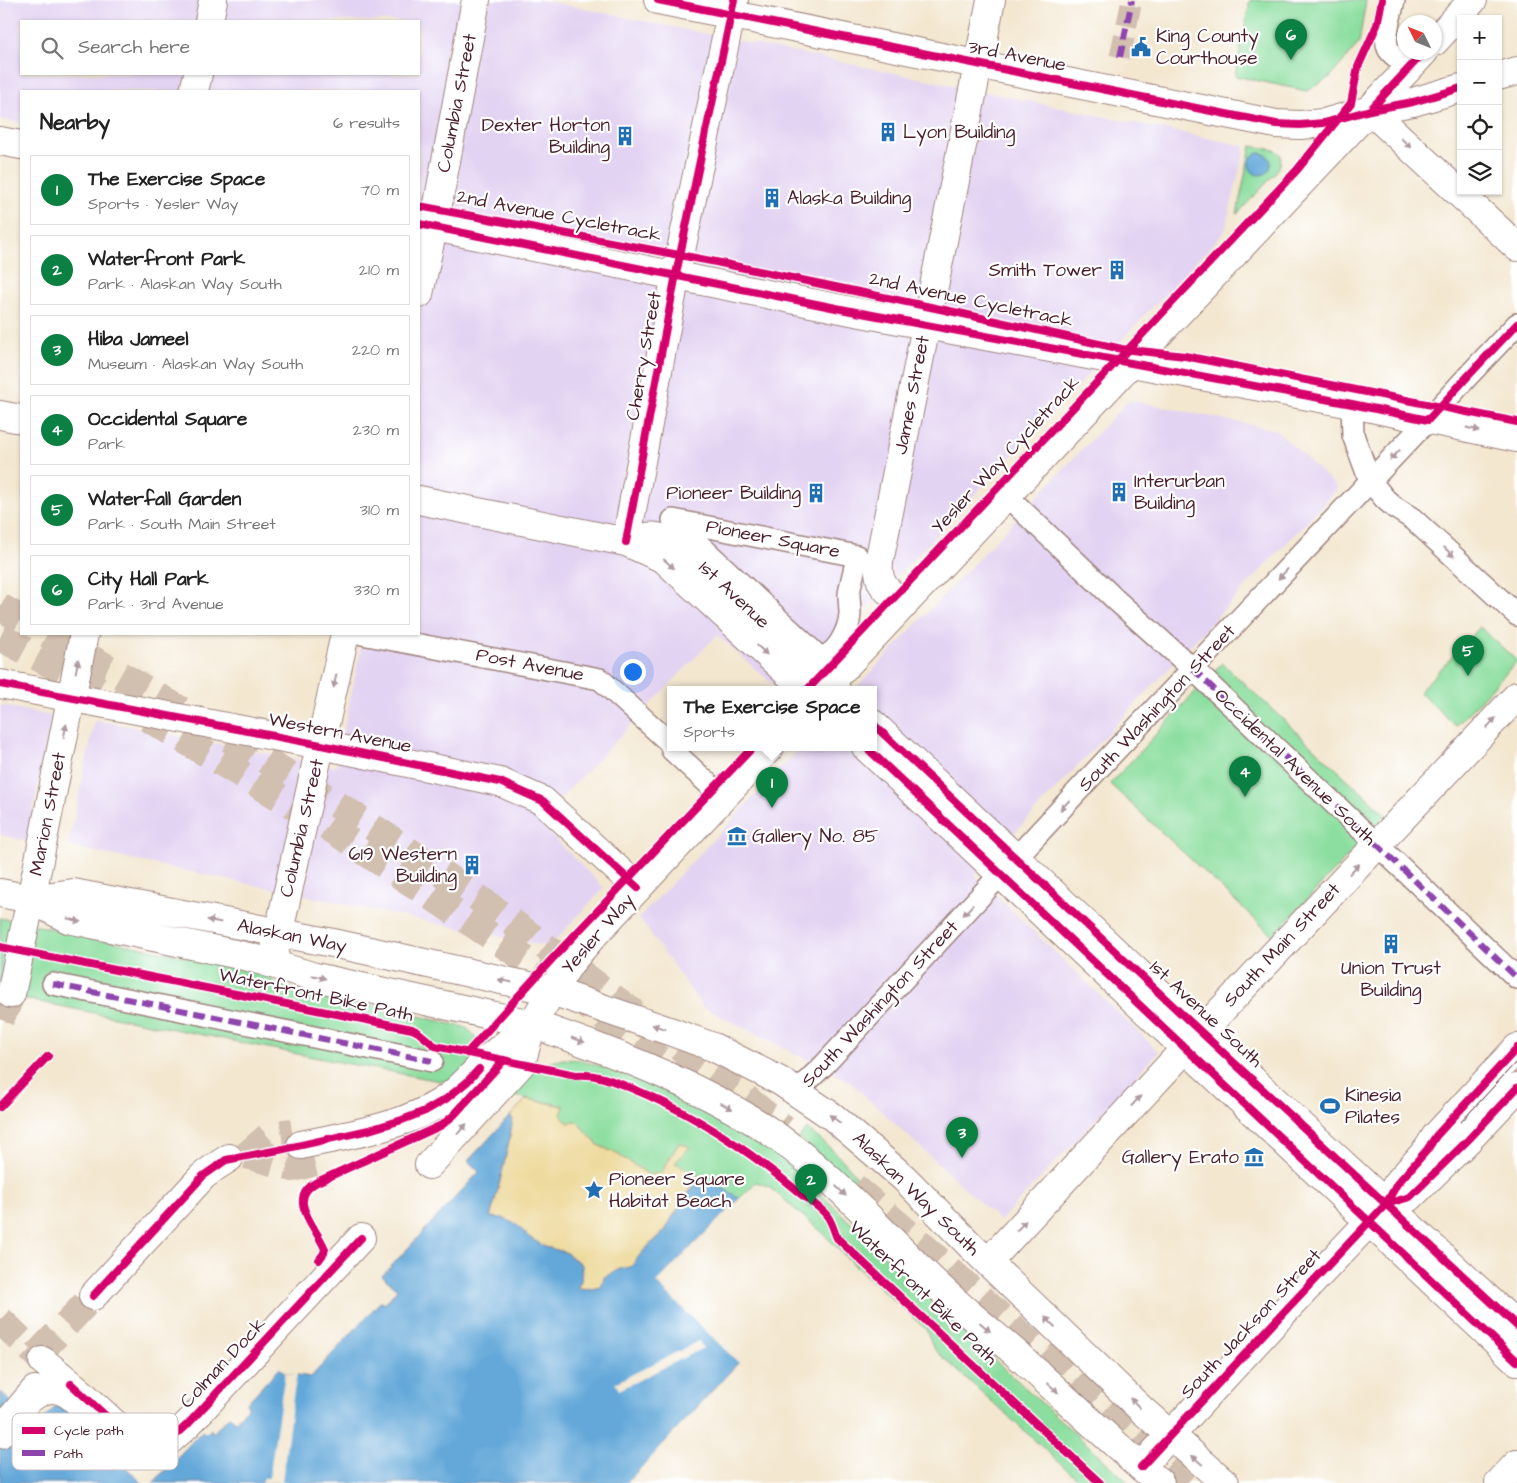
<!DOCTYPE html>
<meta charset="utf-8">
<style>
body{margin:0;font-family:"Architects Daughter",sans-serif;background:#f2f2f2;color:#222}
.controls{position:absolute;right:15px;top:15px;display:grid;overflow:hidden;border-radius:0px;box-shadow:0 1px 4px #0004}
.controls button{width:45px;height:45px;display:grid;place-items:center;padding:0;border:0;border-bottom:1px solid #e0e0e0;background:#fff;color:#222;font:25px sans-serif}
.compass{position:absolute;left:1397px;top:15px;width:45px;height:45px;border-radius:50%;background:#fff;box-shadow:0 1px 4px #0004;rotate:313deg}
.you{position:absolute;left:632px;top:671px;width:18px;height:18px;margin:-12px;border:4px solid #fff;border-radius:50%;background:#1a73e8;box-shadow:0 0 0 8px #1a73e833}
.badge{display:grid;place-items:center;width:32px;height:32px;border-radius:50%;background:#0b8043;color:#fff;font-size:16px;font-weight:700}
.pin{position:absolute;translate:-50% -41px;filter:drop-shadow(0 1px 2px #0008)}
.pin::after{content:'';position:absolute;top:26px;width:18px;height:15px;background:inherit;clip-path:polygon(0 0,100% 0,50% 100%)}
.popup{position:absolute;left:667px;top:686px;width:210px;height:65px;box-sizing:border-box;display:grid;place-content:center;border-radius:0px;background:#fff;filter:drop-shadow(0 1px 4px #0005);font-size:16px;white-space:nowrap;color:#767676}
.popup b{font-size:19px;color:#222}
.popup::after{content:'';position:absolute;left:50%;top:100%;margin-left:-10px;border:10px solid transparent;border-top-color:#fff}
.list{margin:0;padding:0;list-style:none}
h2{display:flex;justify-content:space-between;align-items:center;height:65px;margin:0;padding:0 20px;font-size:21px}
h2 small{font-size:16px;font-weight:400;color:#767676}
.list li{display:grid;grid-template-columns:32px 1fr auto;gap:15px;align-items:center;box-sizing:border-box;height:70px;margin:0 10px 10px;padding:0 10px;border:1px solid #e0e0e0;border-radius:0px}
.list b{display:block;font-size:19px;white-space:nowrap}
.list p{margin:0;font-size:16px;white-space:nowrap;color:#767676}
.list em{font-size:16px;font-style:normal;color:#767676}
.icon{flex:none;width:28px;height:28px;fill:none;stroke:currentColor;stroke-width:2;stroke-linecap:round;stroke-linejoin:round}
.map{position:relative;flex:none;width:1517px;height:1483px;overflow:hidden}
.search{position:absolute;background:#fff;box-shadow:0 1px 4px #0004;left:20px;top:20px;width:400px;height:55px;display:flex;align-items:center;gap:12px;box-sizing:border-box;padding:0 18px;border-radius:0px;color:#767676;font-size:19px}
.panel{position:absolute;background:#fff;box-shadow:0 1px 4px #0004;left:20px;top:90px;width:400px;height:545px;border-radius:0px}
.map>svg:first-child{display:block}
.built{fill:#e3d3f2;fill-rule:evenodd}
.green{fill:#8bde9f;stroke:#6a7e65}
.sand{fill:#eeda9e;stroke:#9c7c64}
.water{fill:#63a8d9;stroke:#566482}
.pier{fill:#f3e7d0}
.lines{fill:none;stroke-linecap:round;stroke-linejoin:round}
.street-tunnel{stroke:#d1bfaf;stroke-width:21;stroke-dasharray:21 11;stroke-linecap:butt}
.primary-tunnel{stroke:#d1bfaf;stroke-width:28;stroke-dasharray:28 14;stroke-linecap:butt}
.highway-tunnel{stroke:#d1bfaf;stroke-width:28;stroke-dasharray:28 14;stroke-linecap:butt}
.street-casing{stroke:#9e837e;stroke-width:24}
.secondary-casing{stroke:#9e837e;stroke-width:30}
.primary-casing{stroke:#9e837e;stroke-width:30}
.highway-casing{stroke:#9e837e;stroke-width:30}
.street{stroke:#fff;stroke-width:21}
.secondary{stroke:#fff;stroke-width:28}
.primary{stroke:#fff;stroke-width:28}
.highway{stroke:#fff;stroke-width:28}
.tram{stroke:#4a1f2b;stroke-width:1}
.quiet{stroke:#8e44ad;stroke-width:6;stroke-dasharray:12 6;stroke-linecap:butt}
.cycleway-casing{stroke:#fff;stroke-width:11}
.cycleway{stroke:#d6006c;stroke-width:8}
.oneway{fill:#ae9aa0}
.labels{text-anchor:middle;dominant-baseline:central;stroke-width:4.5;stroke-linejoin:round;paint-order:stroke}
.poi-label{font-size:19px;fill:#4a1f2b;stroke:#fff;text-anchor:start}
.street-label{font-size:19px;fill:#4a1f2b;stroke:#fff}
.key{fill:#fff;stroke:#c9bcbf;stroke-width:1}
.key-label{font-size:14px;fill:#4a1f2b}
</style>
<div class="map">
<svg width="1517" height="1483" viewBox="0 0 1517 1483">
<rect width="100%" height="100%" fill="#fff"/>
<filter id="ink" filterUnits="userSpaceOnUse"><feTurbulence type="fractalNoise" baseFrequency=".02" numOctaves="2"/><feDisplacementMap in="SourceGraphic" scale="10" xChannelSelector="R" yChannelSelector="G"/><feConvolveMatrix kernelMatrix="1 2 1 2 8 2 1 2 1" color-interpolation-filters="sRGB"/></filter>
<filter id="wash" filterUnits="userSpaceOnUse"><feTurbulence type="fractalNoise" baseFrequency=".0096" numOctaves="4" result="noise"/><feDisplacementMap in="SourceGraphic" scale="20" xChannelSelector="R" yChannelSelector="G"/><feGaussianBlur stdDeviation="1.12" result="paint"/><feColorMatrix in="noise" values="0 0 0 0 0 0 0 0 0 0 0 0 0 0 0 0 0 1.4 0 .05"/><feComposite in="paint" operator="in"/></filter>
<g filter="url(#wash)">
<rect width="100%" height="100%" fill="#f3e7d0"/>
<path class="built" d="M0,0H542L1245,146L1225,231L790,689H778L717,635L538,822L604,888L549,947L68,846L95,720L336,767L364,634H419V91H21V123L0,119ZM21,21H419V74H21Z
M1129,400L1276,430L1338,488L975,875L1159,1052L1000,1221L849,1081L703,1007L639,918L801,747H873V689H855Z
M0,705L52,716L27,841L0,835Z"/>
<path class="green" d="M1250,0H1366L1359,43L1330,77L1307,91L1235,76Z
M1251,146L1275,150L1281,155L1280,165L1274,175L1237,214Z
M1480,627L1517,661L1456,726L1419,692Z
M1222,663L1386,815L1273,936L1110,784Z
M0,918L269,974L271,979L277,985L373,1005L464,1027C474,1032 477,1039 477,1050L545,1064L563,1059L580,1060L632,1076L684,1099L728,1123L779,1157L805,1179L962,1330L1129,1483H1082L934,1349L926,1329L846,1257L823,1233L768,1186L756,1182L740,1198L675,1163L689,1147L679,1143L661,1173L649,1175L617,1154L598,1145L577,1122L568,1123L561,1115L564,1106L440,1081L313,1057L0,994Z
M807,1129C826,1144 846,1160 859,1181L854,1186L799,1138Z"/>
<path class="sand" d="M526,1099L564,1106L561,1115L568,1123L577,1122L598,1145L617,1154L649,1175L661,1173L679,1143L690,1147L675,1163L700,1176L672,1218L665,1231L643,1251L631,1267C612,1270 612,1273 601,1287L592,1289L576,1288L582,1265L565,1252L545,1247L529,1237L517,1225L490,1217C500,1185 507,1152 513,1119L510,1116Z"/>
<path class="water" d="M1249 164a11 11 0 1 1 22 0a11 11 0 1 1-22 0Z
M510,1116L513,1119C507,1152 500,1185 490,1217L503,1218L517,1225L529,1237L545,1247L565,1252L582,1265L581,1281L577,1288L592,1289L601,1287L604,1277L620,1269L631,1267L643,1251L665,1231L672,1218L700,1176L740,1198L656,1283L739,1362L627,1483H153L202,1431L206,1434L211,1429L213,1433L229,1416L236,1421L249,1406L246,1404L279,1368L285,1373L311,1377L381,1301L385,1304L397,1289L382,1276L479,1172L468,1161Z
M0,1392L36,1426L59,1403L142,1483H0Z"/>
<path class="pier" d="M742,1196V1200L659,1283L741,1361V1363L630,1483H627L739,1363L656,1283Z
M699,1341L703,1348L619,1390L615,1383Z
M285,1373L297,1374L293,1397L282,1481L289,1482L262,1483L264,1478H269Z"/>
</g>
<g filter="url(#ink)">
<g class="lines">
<path class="street-tunnel" d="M1120,57L1132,0"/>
<path class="primary-tunnel" d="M0,1019L7,1005L11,994"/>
<path class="highway-tunnel" d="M0,607L21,619
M47,634C179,707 309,784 433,867C493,907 550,950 607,993C667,1037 726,1082 784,1129
M0,637L113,697L321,822L525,959L687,1080
M247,1155L293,1168L320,1161
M247,1155L270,1135L292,1132
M854,1187L922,1245L1067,1377L1187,1483
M0,1320L43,1361
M37,1355L93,1296"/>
<defs>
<path id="street" d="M1394,0C1392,13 1382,39 1389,50C1394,57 1403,62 1410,68
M1352,404L1353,435L1370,481L1385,499L1394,507L1413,519L1517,615
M1007,496L1117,601L1193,669L1517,978
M673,520L857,556C855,569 851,581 849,594C849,601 850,607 850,614C849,629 836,659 818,656Z
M362,634L600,679L669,742L671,747
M671,747L672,750L714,789L726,794
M53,984L432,1061
M796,1092L825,1064L1098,769L1428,420L1468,376L1517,324"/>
<path id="secondary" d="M658,0L1276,124L1300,125L1324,123L1370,110L1413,102L1461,88
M1434,42L1473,0
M1498,76L1517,71
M1370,110L1517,247
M419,294L437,209L476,0
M0,415L21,419
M419,500L626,542L664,559L805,689
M632,540C655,534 658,536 679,544L836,689
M626,542L676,274L734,0
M904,605C888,590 877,587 879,562L991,0
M0,684L321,745L500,782L543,801L638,888
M824,689L1424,52
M873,724L1188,1020L1517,1326
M866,747L1517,1361
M272,963L345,634
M552,991L570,963L592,937L770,747
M1386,1204L1410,1197L1468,1140L1517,1088
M988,1262L1185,1049L1517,696
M1141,1467L1283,1313L1386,1204L1397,1184L1427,1150L1436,1136L1517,1048
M1499,1483L1517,1464"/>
<path id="primary" d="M209,21L213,0
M194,91L198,74
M0,141L21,145
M419,224L856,312L1352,404L1517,438
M0,893L31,899L68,919L249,957L315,977L532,1024
M31,899L73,893L333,943L552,991
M11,994L39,860L84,634"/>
<path id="highway" d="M532,1024C611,1051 692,1082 763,1127C828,1169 879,1230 935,1283C962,1309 991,1332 1019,1356C1066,1399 1111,1442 1160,1483
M301,1145C348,1135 405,1127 446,1099C463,1087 475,1071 490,1057C504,1045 518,1035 532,1024
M429,1165L521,1064L532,1024L552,991L672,1032L713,1047L780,1081L833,1117L904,1178L972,1247L1142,1410L1225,1483
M93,1296L203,1176L215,1167L229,1158
M43,1361L77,1389L131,1439L137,1443L151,1446H157L170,1440L188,1424L361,1238
M24,1403C46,1386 58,1383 79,1403
M0,1434L13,1416L35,1390"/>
</defs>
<use href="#street" class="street-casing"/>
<use href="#secondary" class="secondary-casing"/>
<use href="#primary" class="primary-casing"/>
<use href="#highway" class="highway-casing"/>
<use href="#street" class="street"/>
<use href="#secondary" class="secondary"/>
<use href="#primary" class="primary"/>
<use href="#highway" class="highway"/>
<path class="tram" d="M1461,1122L1517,1061"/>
<path class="quiet" d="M1120,57L1132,0
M1193,669L1517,978
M53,984L432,1061"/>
<defs>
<path id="cycleway" d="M658,0L1276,124L1300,125L1324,123L1370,110L1413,102L1461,88
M1370,110L1424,52
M419,206L711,261L959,313L1122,349L1185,356L1517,422
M419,224L856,312L1352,404L1428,420L1468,376L1517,324
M626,542L676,274L734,0
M0,684L321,745L500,782L543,801L638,888
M808,689L1297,170L1351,103L1358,67L1377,25L1382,0
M873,724L1188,1020L1517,1326
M866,747L1517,1361
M0,947L412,1029L418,1032L435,1046L576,1075C596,1073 613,1081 631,1088C695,1114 749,1150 802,1195C810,1201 822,1208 828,1217C832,1223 834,1231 837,1238L1100,1483
M467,1053L552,959L753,747
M0,1107L48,1056
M1386,1204L1410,1197L1468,1140L1517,1088
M319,1260L324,1253L325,1249C316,1226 285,1199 317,1182L442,1125L454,1115L504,1060
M93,1296L203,1176L226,1160L279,1150L369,1130L402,1120L425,1111L446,1099L467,1082L479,1069
M71,1384L131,1439C156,1454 169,1442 188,1424L361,1238
M1141,1467L1283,1313L1386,1204L1397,1184L1427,1150L1436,1136L1517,1048"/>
</defs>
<use href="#cycleway" class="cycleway-casing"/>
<use href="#cycleway" class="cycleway"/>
</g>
<defs><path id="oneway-solid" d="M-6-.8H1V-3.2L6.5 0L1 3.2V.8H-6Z" transform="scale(1.25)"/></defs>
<g class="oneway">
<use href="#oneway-solid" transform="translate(1406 143) rotate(43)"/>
<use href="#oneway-solid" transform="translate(1473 429) rotate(12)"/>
<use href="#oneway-solid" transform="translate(1395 455) rotate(134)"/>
<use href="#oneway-solid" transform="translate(1449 552) rotate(43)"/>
<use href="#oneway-solid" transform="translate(669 564) rotate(41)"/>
<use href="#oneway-solid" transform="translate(1283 574) rotate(133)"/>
<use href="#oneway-solid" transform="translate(762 650) rotate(43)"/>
<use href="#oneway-solid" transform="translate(77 666) rotate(-79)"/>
<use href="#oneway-solid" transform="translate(335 681) rotate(102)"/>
<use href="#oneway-solid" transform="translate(1491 723) rotate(-47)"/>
<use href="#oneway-solid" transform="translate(65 731) rotate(-79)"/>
<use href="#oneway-solid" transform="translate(1065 805) rotate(133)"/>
<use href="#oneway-solid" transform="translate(1354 869) rotate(-47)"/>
<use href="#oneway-solid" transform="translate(968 910) rotate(133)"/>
<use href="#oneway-solid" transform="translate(74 920) rotate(14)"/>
<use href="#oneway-solid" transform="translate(214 921) rotate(-169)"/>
<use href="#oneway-solid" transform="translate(319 977) rotate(14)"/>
<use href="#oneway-solid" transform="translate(505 981) rotate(-168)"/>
<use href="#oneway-solid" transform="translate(659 1027) rotate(-162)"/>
<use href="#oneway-solid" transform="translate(578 1040) rotate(19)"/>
<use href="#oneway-solid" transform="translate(1136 1101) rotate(-47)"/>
<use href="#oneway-solid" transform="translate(726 1106) rotate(30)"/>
<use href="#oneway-solid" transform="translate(835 1119) rotate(-143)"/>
<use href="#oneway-solid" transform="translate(462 1129) rotate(-48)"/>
<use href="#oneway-solid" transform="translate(841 1191) rotate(44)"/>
<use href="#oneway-solid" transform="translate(1021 1226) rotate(-47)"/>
<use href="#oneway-solid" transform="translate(1050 1322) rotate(-136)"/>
<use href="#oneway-solid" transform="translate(985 1327) rotate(41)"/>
<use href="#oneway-solid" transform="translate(1053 1388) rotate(42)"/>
<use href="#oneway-solid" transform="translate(1135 1403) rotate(-136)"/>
<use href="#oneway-solid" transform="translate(1197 1460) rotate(-139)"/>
</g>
</g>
<defs>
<symbol id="civic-bare" viewBox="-9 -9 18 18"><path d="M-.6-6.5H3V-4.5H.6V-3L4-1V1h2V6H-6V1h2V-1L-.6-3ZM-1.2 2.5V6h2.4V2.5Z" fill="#1f6fb2" stroke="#fff" stroke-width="2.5" paint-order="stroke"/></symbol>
<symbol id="building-bare" viewBox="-9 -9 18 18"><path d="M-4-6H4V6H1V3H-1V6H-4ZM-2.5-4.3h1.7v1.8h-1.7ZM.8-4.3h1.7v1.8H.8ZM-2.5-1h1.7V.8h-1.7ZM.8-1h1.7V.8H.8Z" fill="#1f6fb2" stroke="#fff" stroke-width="2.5" paint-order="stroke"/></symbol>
<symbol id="museum-bare" viewBox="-9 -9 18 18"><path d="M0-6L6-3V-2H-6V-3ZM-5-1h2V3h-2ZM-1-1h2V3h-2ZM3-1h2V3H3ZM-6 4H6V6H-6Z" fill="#1f6fb2" stroke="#fff" stroke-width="2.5" paint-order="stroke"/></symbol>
<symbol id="stadium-bare" viewBox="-9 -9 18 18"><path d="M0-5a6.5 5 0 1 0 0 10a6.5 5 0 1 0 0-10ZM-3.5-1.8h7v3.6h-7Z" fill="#1f6fb2" stroke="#fff" stroke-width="2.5" paint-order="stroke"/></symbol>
<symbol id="sight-bare" viewBox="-9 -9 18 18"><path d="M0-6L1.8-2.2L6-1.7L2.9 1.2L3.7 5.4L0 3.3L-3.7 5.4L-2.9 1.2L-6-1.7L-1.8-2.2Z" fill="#1f6fb2" stroke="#fff" stroke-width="2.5" paint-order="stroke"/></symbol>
</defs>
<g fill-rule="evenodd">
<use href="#civic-bare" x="1127" y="33" width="28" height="28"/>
<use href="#building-bare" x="874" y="118" width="28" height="28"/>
<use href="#building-bare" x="611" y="122" width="28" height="28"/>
<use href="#building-bare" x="758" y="184" width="28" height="28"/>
<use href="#building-bare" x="1103" y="256" width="28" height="28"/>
<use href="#building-bare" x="1105" y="478" width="28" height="28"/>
<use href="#building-bare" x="802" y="479" width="28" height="28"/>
<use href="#museum-bare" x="723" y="822" width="28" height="28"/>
<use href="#building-bare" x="458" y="851" width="28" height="28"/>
<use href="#building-bare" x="1377" y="930" width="28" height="28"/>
<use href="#stadium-bare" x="1316" y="1092" width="28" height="28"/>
<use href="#museum-bare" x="1240" y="1143" width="28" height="28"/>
<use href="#sight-bare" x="580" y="1176" width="28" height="28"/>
</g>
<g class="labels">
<g class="poi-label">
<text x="1156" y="36">King County<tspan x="1156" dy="22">Courthouse</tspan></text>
<text x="610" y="125" text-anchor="end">Dexter Horton<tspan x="610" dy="22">Building</tspan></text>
<text x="903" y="132">Lyon Building</text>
<text x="787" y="198">Alaska Building</text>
<text x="1102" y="270" text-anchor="end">Smith Tower</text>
<text x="1134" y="481">Interurban<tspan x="1134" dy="22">Building</tspan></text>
<text x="801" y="493" text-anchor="end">Pioneer Building</text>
<text x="752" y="836">Gallery No. 85</text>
<text x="457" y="854" text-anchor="end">619 Western<tspan x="457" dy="22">Building</tspan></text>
<text x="1391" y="968" text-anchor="middle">Union Trust<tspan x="1391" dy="22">Building</tspan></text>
<text x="1345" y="1095">Kinesia<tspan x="1345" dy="22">Pilates</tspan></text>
<text x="1239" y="1157" text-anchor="end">Gallery Erato</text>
<text x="609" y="1179">Pioneer Square<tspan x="609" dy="22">Habitat Beach</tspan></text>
</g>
<g class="street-label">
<text transform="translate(1017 56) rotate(11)">3rd Avenue</text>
<text transform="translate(457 103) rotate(-79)">Columbia Street</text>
<text transform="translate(559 216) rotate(11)">2nd Avenue Cycletrack</text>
<text transform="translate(971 300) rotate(12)">2nd Avenue Cycletrack</text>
<text transform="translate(644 356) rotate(-80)">Cherry Street</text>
<text transform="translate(912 395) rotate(-79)">James Street</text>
<text transform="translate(1006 455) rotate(-47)">Yesler Way Cycletrack</text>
<text transform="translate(773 539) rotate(11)">Pioneer Square</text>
<text transform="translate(734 595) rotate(43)">1st Avenue</text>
<text transform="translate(530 665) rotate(11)">Post Avenue</text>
<text transform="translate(1157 708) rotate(-47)">South Washington Street</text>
<text transform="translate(340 733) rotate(11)">Western Avenue</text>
<text transform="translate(1295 767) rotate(44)">Occidental Avenue South</text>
<text transform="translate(48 814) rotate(-79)">Marion Street</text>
<text transform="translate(302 828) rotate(-77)">Columbia Street</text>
<text transform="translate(598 934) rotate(-49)">Yesler Way</text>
<text transform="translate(292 936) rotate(11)">Alaskan Way</text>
<text transform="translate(1282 945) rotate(-47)">South Main Street</text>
<text transform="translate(316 995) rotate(12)">Waterfront Bike Path</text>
<text transform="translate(880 1004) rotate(-47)">South Washington Street</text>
<text transform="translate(1206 1014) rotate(43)">1st Avenue South</text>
<text transform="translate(916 1194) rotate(44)">Alaskan Way South</text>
<text transform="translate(923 1293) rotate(44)">Waterfront Bike Path</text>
<text transform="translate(1251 1324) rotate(-47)">South Jackson Street</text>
<text transform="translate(223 1363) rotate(-47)">Colman Dock</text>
</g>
</g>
<rect x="12" y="1413" width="166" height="57" rx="8" class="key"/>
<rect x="22" y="1427" width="23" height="7" fill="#d6006c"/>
<rect x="22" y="1450" width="23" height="6" fill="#8e44ad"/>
<g class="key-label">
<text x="54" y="1435">Cycle path</text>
<text x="54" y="1458">Path</text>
</g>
</svg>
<div class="controls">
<button>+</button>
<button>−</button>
<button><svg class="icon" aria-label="locate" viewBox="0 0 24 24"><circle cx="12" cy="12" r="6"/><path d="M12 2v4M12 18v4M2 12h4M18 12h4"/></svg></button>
<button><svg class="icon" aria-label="layers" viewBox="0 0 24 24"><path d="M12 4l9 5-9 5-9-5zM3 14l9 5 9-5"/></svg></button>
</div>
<svg class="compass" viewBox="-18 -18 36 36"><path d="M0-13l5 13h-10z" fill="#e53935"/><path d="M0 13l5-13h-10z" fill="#767676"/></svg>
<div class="you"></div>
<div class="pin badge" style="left:772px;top:808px">1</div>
<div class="popup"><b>The Exercise Space</b>Sports</div>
<div class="pin badge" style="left:811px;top:1205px">2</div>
<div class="pin badge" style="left:962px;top:1158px">3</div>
<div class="pin badge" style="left:1245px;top:797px">4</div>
<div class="pin badge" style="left:1468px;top:676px">5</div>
<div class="pin badge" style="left:1291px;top:60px">6</div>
<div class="search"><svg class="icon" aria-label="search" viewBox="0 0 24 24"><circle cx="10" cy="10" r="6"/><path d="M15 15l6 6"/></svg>Search here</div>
<section class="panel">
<h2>Nearby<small>6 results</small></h2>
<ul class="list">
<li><span class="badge">1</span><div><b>The Exercise Space</b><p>Sports · Yesler Way</p></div><em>70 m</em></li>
<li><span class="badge">2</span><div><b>Waterfront Park</b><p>Park · Alaskan Way South</p></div><em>210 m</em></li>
<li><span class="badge">3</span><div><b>Hiba Jameel</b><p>Museum · Alaskan Way South</p></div><em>220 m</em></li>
<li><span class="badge">4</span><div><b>Occidental Square</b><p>Park</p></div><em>230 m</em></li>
<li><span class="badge">5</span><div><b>Waterfall Garden</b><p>Park · South Main Street</p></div><em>310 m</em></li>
<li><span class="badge">6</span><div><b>City Hall Park</b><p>Park · 3rd Avenue</p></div><em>330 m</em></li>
</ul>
</section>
</div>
